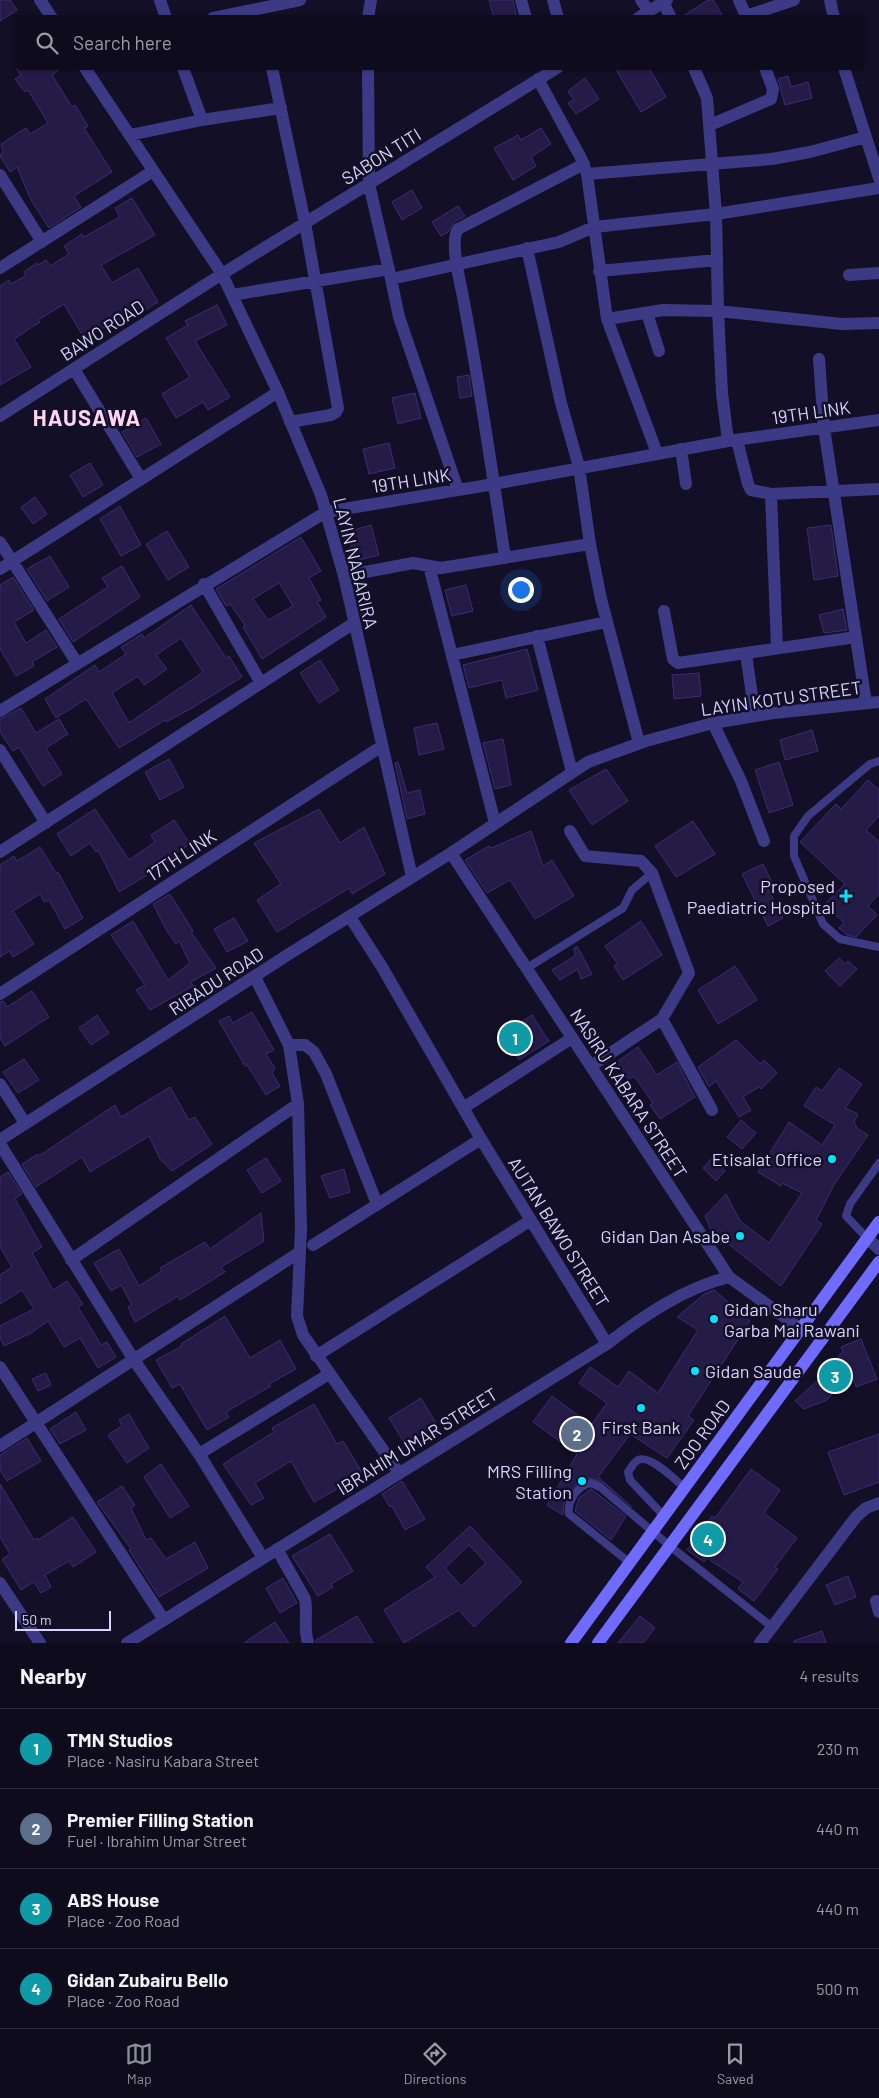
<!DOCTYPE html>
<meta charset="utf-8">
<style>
body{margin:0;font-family:Barlow,sans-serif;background:#1c1929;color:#f1f3f6}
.scale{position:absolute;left:15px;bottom:12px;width:96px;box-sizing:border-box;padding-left:5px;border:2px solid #d9d4ff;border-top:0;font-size:14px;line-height:18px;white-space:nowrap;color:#d9d4ff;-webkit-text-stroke:4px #130f26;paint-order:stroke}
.you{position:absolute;left:520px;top:589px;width:18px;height:18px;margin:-12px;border:4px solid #fff;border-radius:50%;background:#1a73e8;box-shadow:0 0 0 8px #1a73e833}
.badge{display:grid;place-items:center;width:32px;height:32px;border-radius:50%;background:#8c9099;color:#fff;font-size:16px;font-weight:700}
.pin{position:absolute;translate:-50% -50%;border:2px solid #fff;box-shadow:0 1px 5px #0006}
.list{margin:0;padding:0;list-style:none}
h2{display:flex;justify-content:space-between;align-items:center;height:65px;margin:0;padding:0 20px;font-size:21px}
h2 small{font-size:16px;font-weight:400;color:#9b9ba3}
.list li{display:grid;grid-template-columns:32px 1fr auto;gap:15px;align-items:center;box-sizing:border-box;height:80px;padding:0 20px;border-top:1px solid #2e2b3b}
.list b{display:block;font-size:19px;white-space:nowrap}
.list p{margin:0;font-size:16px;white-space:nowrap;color:#9b9ba3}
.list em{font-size:16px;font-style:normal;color:#9b9ba3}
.icon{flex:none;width:28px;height:28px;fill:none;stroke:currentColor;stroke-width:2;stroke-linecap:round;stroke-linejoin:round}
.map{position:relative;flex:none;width:879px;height:1643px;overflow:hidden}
.search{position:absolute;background:#0e0b1c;box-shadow:0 1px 4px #0004;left:15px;right:15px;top:15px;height:55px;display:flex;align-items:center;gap:12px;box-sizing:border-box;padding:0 18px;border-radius:5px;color:#9b9ba3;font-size:19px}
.sheet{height:385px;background:#0e0b1c}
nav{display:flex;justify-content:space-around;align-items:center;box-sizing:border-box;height:70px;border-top:1px solid #2e2b3b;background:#0e0b1c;font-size:14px;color:#9b9ba3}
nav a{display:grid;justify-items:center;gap:2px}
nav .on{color:#8c9099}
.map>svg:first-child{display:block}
.building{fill:#241b47;stroke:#3b2d73;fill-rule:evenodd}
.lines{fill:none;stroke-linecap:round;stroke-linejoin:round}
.service{stroke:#3d3a85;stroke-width:8}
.minor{stroke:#3d3a85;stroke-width:12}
.tertiary{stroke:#3d3a85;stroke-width:12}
.secondary{stroke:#6f6bff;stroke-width:12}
.poi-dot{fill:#00e5ff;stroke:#130f26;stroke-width:2}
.labels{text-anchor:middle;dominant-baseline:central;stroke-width:5;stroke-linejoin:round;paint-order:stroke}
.street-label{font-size:18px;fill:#d9d4ff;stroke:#130f26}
.poi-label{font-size:18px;fill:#d9d4ff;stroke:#130f26;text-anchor:end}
.district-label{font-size:22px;font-weight:bold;letter-spacing:1px;fill:#ffd6f0;stroke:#130f26}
</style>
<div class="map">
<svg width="879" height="1643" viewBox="0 0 879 1643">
<rect width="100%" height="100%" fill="#130f26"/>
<path class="building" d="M0,0H10L17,10L0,21Z
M489,0H513L517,18H494Z
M708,0H713L724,18H680Z
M16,68H62L52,75L72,107L75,105L88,126L84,128L112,172L74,196L81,207L49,228L31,200L17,167L10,172L0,156L3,151L1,144L26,128L30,134L48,123L28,90L25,92L15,79L21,75Z
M615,68H649L666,97L641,112Z
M788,76L791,87L808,82L812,98L785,105L778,79Z
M585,78L599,99L576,114L568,103L574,100L568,91Z
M541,128L551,144L531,157L536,166L513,180L494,148L518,135L521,140Z
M412,190L422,208L402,220L392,202Z
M132,198L155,235L101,265L112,283L138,268L158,302L114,330L110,324L84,338L64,304L38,320L40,322L14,339L31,367L0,385V286L9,280L11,284L25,276V271L37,263L38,265L46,260L50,266L69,254L64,246L82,234L84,237L120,217L115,208Z
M458,206L465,216L454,222L448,232L441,236L432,222Z
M217,305L227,325L195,341L230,397L208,410L203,402L176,418L162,394L190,377L166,338L188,325L185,321Z
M469,375L472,396L460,398L457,377Z
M415,393L421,418L398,424L392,398Z
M146,418L161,444L137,457L122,432Z
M389,443L395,468L369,474L363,449Z
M90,463L103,485L83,497L70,475Z
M35,497L47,514L33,524L21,507Z
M120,506L141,545L121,556L100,519Z
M371,525L379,555L355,561L347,532Z
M831,525L838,576L814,580L807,528Z
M167,531L189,567L168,580L146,544Z
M301,537L321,571L309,578L321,600L317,602L326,617L262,659L243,627L245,625L230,604L226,606L216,589ZM279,583L293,606L268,620L253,599Z
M50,556L69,587L47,601L27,569Z
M122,566L140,597L73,642L59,619L108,587L102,578Z
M13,577L34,610L14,622L26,643L46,630L57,647L32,662L34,666L16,676L0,649V585Z
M466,585L473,611L452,616L445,590Z
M191,605L226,658L229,656L242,677L192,708L166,722L165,720L119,748L86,699L56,718L45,699L95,665L99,672L126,654L121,647L142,634L144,638ZM181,638L203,672L129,723L112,693L138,676L144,685L167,669L156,655Z
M843,609L847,630L824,633L819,615Z
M527,649L538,690L506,698L502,680L469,688L463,665Z
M320,660L339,690L319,703L300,673Z
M699,673L701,696L674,699L672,675Z
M21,708L36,733L59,719L68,734L46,748L62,774L43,786L19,747L13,751L0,732V719Z
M437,723L444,749L419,755L414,728Z
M812,730L818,751L785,760L780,740Z
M503,739L511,785L495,789L483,743Z
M169,759L184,787L160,800L145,772Z
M398,762L407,793L420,790L425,814L407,819L395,763Z
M779,762L793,805L769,813L755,770Z
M606,769L628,801L592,825L569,790Z
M868,780L879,790V816L866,830L879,842V894L868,906L877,915L856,937L847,935L839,928L844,923L825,904L845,884L800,842L836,804L841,809Z
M95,809L129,860L155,842L151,835L174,820L190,844L163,861L165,864L119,892L98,850L96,852L90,843L71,856L57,834Z
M319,809L340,843L364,827L385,874L352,894L349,888L277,932L257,900L281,884L254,843Z
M693,821L715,854L676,877L655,846Z
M531,831L543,866L552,860L574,896L535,919L510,880L487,893L465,860L489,846L491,848Z
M40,847L56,873L58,872L83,918L65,929L49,900L44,902L40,894L13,911L34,944L13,957L9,951L0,957V865L14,856L17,861Z
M763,864L773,884L767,887L783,918L768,926L742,874Z
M170,894L193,931L191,932L216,968L191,982L193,986L150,1010L136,990L145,985L111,935L133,921L168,980L190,963L179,941L176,944L167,931L153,904Z
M234,918L248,941L227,952L214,929Z
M641,921L662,955L623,980L614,966L617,963L605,946Z
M577,946L592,974L581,979L578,969L560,980L552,970L575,956L574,948Z
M839,958L845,964L848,961L857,969L840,986L825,971Z
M735,966L757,1000L718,1024L698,990Z
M32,991L49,1017L5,1046L0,1038V1002L3,1001L7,1007Z
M252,1012L274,1050L266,1054L275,1068L272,1073L280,1086L266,1095L247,1065L245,1066L219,1021L229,1016L233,1023Z
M97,1015L109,1033L91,1045L79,1028Z
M532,1015L549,1041L519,1060L511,1048L513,1047L506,1032Z
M736,1040L760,1064L764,1060L777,1073L761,1089L759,1087L743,1097L751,1110L739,1117L716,1081L709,1087L698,1067Z
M638,1047L657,1075L677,1062L695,1097L660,1119L650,1105L653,1103L634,1076L629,1080L617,1062Z
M24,1059L39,1080L18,1093L3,1072Z
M839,1068L862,1084L845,1108L858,1114L854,1122L857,1128L868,1135L835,1183L816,1220L822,1224L781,1286L711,1230L705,1216L726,1194L740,1221L769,1243L802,1193L782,1183L781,1186L758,1172L789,1122L822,1145L835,1125L804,1106L816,1087L822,1091Z
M170,1087L189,1120L195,1117L212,1144L172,1171L160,1159L149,1136L90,1172L82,1157L36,1187L22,1164L38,1154L39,1156L115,1105L121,1117Z
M741,1120L756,1133L742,1149L727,1137Z
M266,1158L281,1181L262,1193L247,1170Z
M711,1159L725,1171L716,1181L703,1168Z
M344,1169L350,1192L330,1198L321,1176Z
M8,1172L22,1194L15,1199L42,1247L32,1253L53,1290L67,1281L83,1304L78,1307L101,1345L107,1342L116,1357L98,1368L80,1338L64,1347L48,1321L31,1333L4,1346L0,1338V1326L34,1309L22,1290L0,1304V1275L12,1267L0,1247V1177Z
M261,1213L264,1241L221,1267L225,1272L180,1300L178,1296L135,1322L128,1307L132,1305L121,1285L111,1291L94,1263L119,1249L139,1286L162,1271L160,1268L205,1242L210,1249Z
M714,1290L750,1321L688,1416L694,1420L667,1458L630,1434L598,1477L632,1507L603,1483L590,1478L579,1482L570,1491L564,1503L563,1515L547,1505L577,1454L533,1422L552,1396L591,1425L607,1403L579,1383L590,1367L618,1387L629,1371L658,1393L698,1330L677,1317L704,1294Z
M225,1316L250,1358L280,1340L296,1369L269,1384L271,1386L226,1412L229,1417L207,1430L180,1384L172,1388L156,1360L182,1346L181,1344Z
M861,1339L877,1379L856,1387L851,1372L827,1400L804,1409L795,1401L819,1379L843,1351L841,1347Z
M46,1373L51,1385L38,1391L32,1379Z
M421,1398L437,1425L405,1444L389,1418Z
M314,1404L337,1444L343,1441L363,1474L314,1502L291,1461L255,1483L264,1498L251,1505L223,1464L274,1432L272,1428Z
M76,1412L86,1430L60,1444L50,1429Z
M129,1414L149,1448L127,1463L108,1435L122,1426L119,1420Z
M879,1434V1482L844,1495L828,1452Z
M27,1438L41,1461L7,1481L0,1470V1455Z
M161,1464L189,1506L170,1518L144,1477Z
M751,1469L780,1490L764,1513L797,1538L775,1567L778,1569L754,1601L738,1589L743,1582L707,1558L704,1562L687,1550L712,1516L715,1518Z
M402,1481L425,1519L405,1530L392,1506L390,1507L382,1494Z
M0,1484L34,1540L37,1538L38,1540L73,1517L96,1552L73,1567L69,1561L45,1575L51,1587L41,1593L34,1582L21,1590L2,1559L10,1554L0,1537Z
M122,1486L135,1505L131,1508L146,1540L151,1538L166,1559L195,1542L208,1568L159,1597L129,1550L131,1549L97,1502Z
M591,1489L626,1516L611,1540L575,1511L579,1498Z
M470,1526L522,1582L474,1627L459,1610L404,1643L384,1610L435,1577L426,1567ZM469,1545L486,1563L461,1586L445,1568Z
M330,1534L353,1571L331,1584L333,1587L318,1596L292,1556Z
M848,1576L856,1597L835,1605L826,1585Z
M283,1578L297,1603L280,1613L266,1588Z
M357,1616L373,1643H316V1640Z
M640,1616L655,1628L643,1643H618Z
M275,1622L289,1643H244L260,1632Z
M822,1631L826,1643H794V1641Z"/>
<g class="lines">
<path class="service" d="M879,761L870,764L808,816L794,836V856L823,924L840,939L879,947
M527,968L623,908L632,890L652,873
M867,1238L846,1216L850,1204L879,1163
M664,1516L630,1480L628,1472C631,1468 634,1462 638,1460C650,1454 675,1480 685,1488
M630,1563L569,1514C567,1501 578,1485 591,1483L600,1487L671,1547L772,1627"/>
<path class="minor" d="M40,0L52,18
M160,0L166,18
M521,0L526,18
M553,0L558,18
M641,0L649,11
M739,0L746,16L794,0
M830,0L834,18
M663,2L671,18
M213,18L300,0
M368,18L371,0
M638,18L667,0
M85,68L222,274L278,392L321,495L344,576L412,877
M183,68L202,120L281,108
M272,68L305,223L338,408L336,412L331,415L290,422
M368,68L369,184L391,279L559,242L594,227L716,214L707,98L694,68
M844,68L879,178
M538,79L581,158L587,174L607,319L657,453
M710,125L771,99L773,89L765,68
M130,135L202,120
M587,174L772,159L810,152L866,137
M0,175L42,242
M879,188L716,214L718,311L842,324L879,323
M527,248L561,403L579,467L590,544L601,599L639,743
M0,268L153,171
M599,271L717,260
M849,275L879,273
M391,279L399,317L458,490
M232,295L389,269
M647,313L659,351
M607,319L663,310L718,311L722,393L728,441
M819,359L824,428L866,703
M74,369L141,479
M0,416L222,274L557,68
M737,440L748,484L751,490L771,494L879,489
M681,449L686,484
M771,494L777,648
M0,542L77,663
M505,558C492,469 479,380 462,292C459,278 450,240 458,229L584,164
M429,566L495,823
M0,569L278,392
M344,576L413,563L441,568L590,544
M204,584L261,683
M664,611L673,659L678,663L856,637
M537,636L572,772
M746,654L755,716
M452,655L606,622
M0,711L326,512L494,484L728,441L879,420
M713,723L741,781L764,841
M0,750L46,823
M570,831L585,856L641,861L652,873L689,973L662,1019L591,1066
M0,852L354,623
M255,977L289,1045L298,1104L301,1229L297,1316L303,1335L399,1473
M0,994L382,746
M662,1019L712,1110
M289,1045H305L314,1052L326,1074L377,1204
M0,1084L25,1123
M463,1108L572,1038
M481,1139L607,1344
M0,1144L134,1360L199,1454L263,1558
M867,1238L879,1249
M313,1245L481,1139L382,967L350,917
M71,1260L298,1104
M316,1356L531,1220
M0,1367L164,1620
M0,1446L300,1252
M199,1454L329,1374
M277,1549L305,1599C308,1614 303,1626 308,1643
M0,1583L40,1643
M876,1601L879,1612
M127,1643L607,1344C643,1316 684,1288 729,1277
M760,1643L856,1517L866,1508L879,1503"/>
<path class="tertiary" d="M451,853L729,1277L801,1329
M0,1140L289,954L451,853L588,762L646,741L713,723L774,713L879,702"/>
<path class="secondary" d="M571,1643L879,1222
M598,1643L879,1262"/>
</g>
<g class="poi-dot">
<path d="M843.5 888.5h5v5h5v5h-5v5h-5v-5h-5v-5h5z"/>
<circle cx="832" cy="1159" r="5"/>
<circle cx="740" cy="1236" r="5"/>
<circle cx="714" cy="1319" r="5"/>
<circle cx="695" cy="1371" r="5"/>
<circle cx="641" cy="1408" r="5"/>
<circle cx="582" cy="1481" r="5"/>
</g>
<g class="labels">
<g class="street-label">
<text transform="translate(381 156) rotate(-32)">SABON TITI</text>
<text transform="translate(102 330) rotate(-33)">BAWO ROAD</text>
<text transform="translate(811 412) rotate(-8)">19TH LINK</text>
<text transform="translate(411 480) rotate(-9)">19TH LINK</text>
<text transform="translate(356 563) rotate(76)">LAYIN NABARIRA</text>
<text transform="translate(781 698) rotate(-8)">LAYIN KOTU STREET</text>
<text transform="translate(181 855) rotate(-33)">17TH LINK</text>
<text transform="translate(216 981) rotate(-33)">RIBADU ROAD</text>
<text transform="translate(629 1093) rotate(57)">NASIRU KABARA STREET</text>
<text transform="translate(559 1232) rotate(58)">AUTAN BAWO STREET</text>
<text transform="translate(702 1434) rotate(-54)">ZOO ROAD</text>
<text transform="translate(417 1441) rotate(-32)">IBRAHIM UMAR STREET</text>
</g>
<g class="poi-label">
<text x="835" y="886">Proposed<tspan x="835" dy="21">Paediatric Hospital</tspan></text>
<text x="822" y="1159">Etisalat Office</text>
<text x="730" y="1236">Gidan Dan Asabe</text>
<text x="724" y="1309" text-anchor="start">Gidan Sharu<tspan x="724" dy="21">Garba Mai Rawani</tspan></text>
<text x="705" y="1371" text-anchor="start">Gidan Saude</text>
<text x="641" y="1427" text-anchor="middle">First Bank</text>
<text x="572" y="1471">MRS Filling<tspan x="572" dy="21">Station</tspan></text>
</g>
<g class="district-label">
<text x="87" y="417">HAUSAWA</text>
</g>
</g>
</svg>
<div class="scale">50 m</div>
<div class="you"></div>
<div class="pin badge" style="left:515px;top:1038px;background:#0f9aa8">1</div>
<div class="pin badge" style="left:577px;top:1434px;background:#5c6f8a">2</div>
<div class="pin badge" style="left:835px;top:1376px;background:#0f9aa8">3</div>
<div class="pin badge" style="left:708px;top:1539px;background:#0f9aa8">4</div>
<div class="search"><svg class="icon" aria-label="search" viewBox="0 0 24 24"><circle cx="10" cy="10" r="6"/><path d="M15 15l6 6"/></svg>Search here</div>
</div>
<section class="sheet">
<h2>Nearby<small>4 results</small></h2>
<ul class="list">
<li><span class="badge" style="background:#0f9aa8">1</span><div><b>TMN Studios</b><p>Place · Nasiru Kabara Street</p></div><em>230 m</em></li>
<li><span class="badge" style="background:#5c6f8a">2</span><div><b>Premier Filling Station</b><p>Fuel · Ibrahim Umar Street</p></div><em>440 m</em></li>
<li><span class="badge" style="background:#0f9aa8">3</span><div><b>ABS House</b><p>Place · Zoo Road</p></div><em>440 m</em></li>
<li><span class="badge" style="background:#0f9aa8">4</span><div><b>Gidan Zubairu Bello</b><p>Place · Zoo Road</p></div><em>500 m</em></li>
</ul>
</section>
<nav>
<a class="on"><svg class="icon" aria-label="map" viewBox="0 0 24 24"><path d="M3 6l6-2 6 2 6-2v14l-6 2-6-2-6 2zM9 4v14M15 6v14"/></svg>Map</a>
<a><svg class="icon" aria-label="directions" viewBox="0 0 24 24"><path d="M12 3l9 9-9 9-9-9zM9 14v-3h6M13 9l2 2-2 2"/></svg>Directions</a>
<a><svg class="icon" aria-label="saved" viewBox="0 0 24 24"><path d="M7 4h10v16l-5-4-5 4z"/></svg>Saved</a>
</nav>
